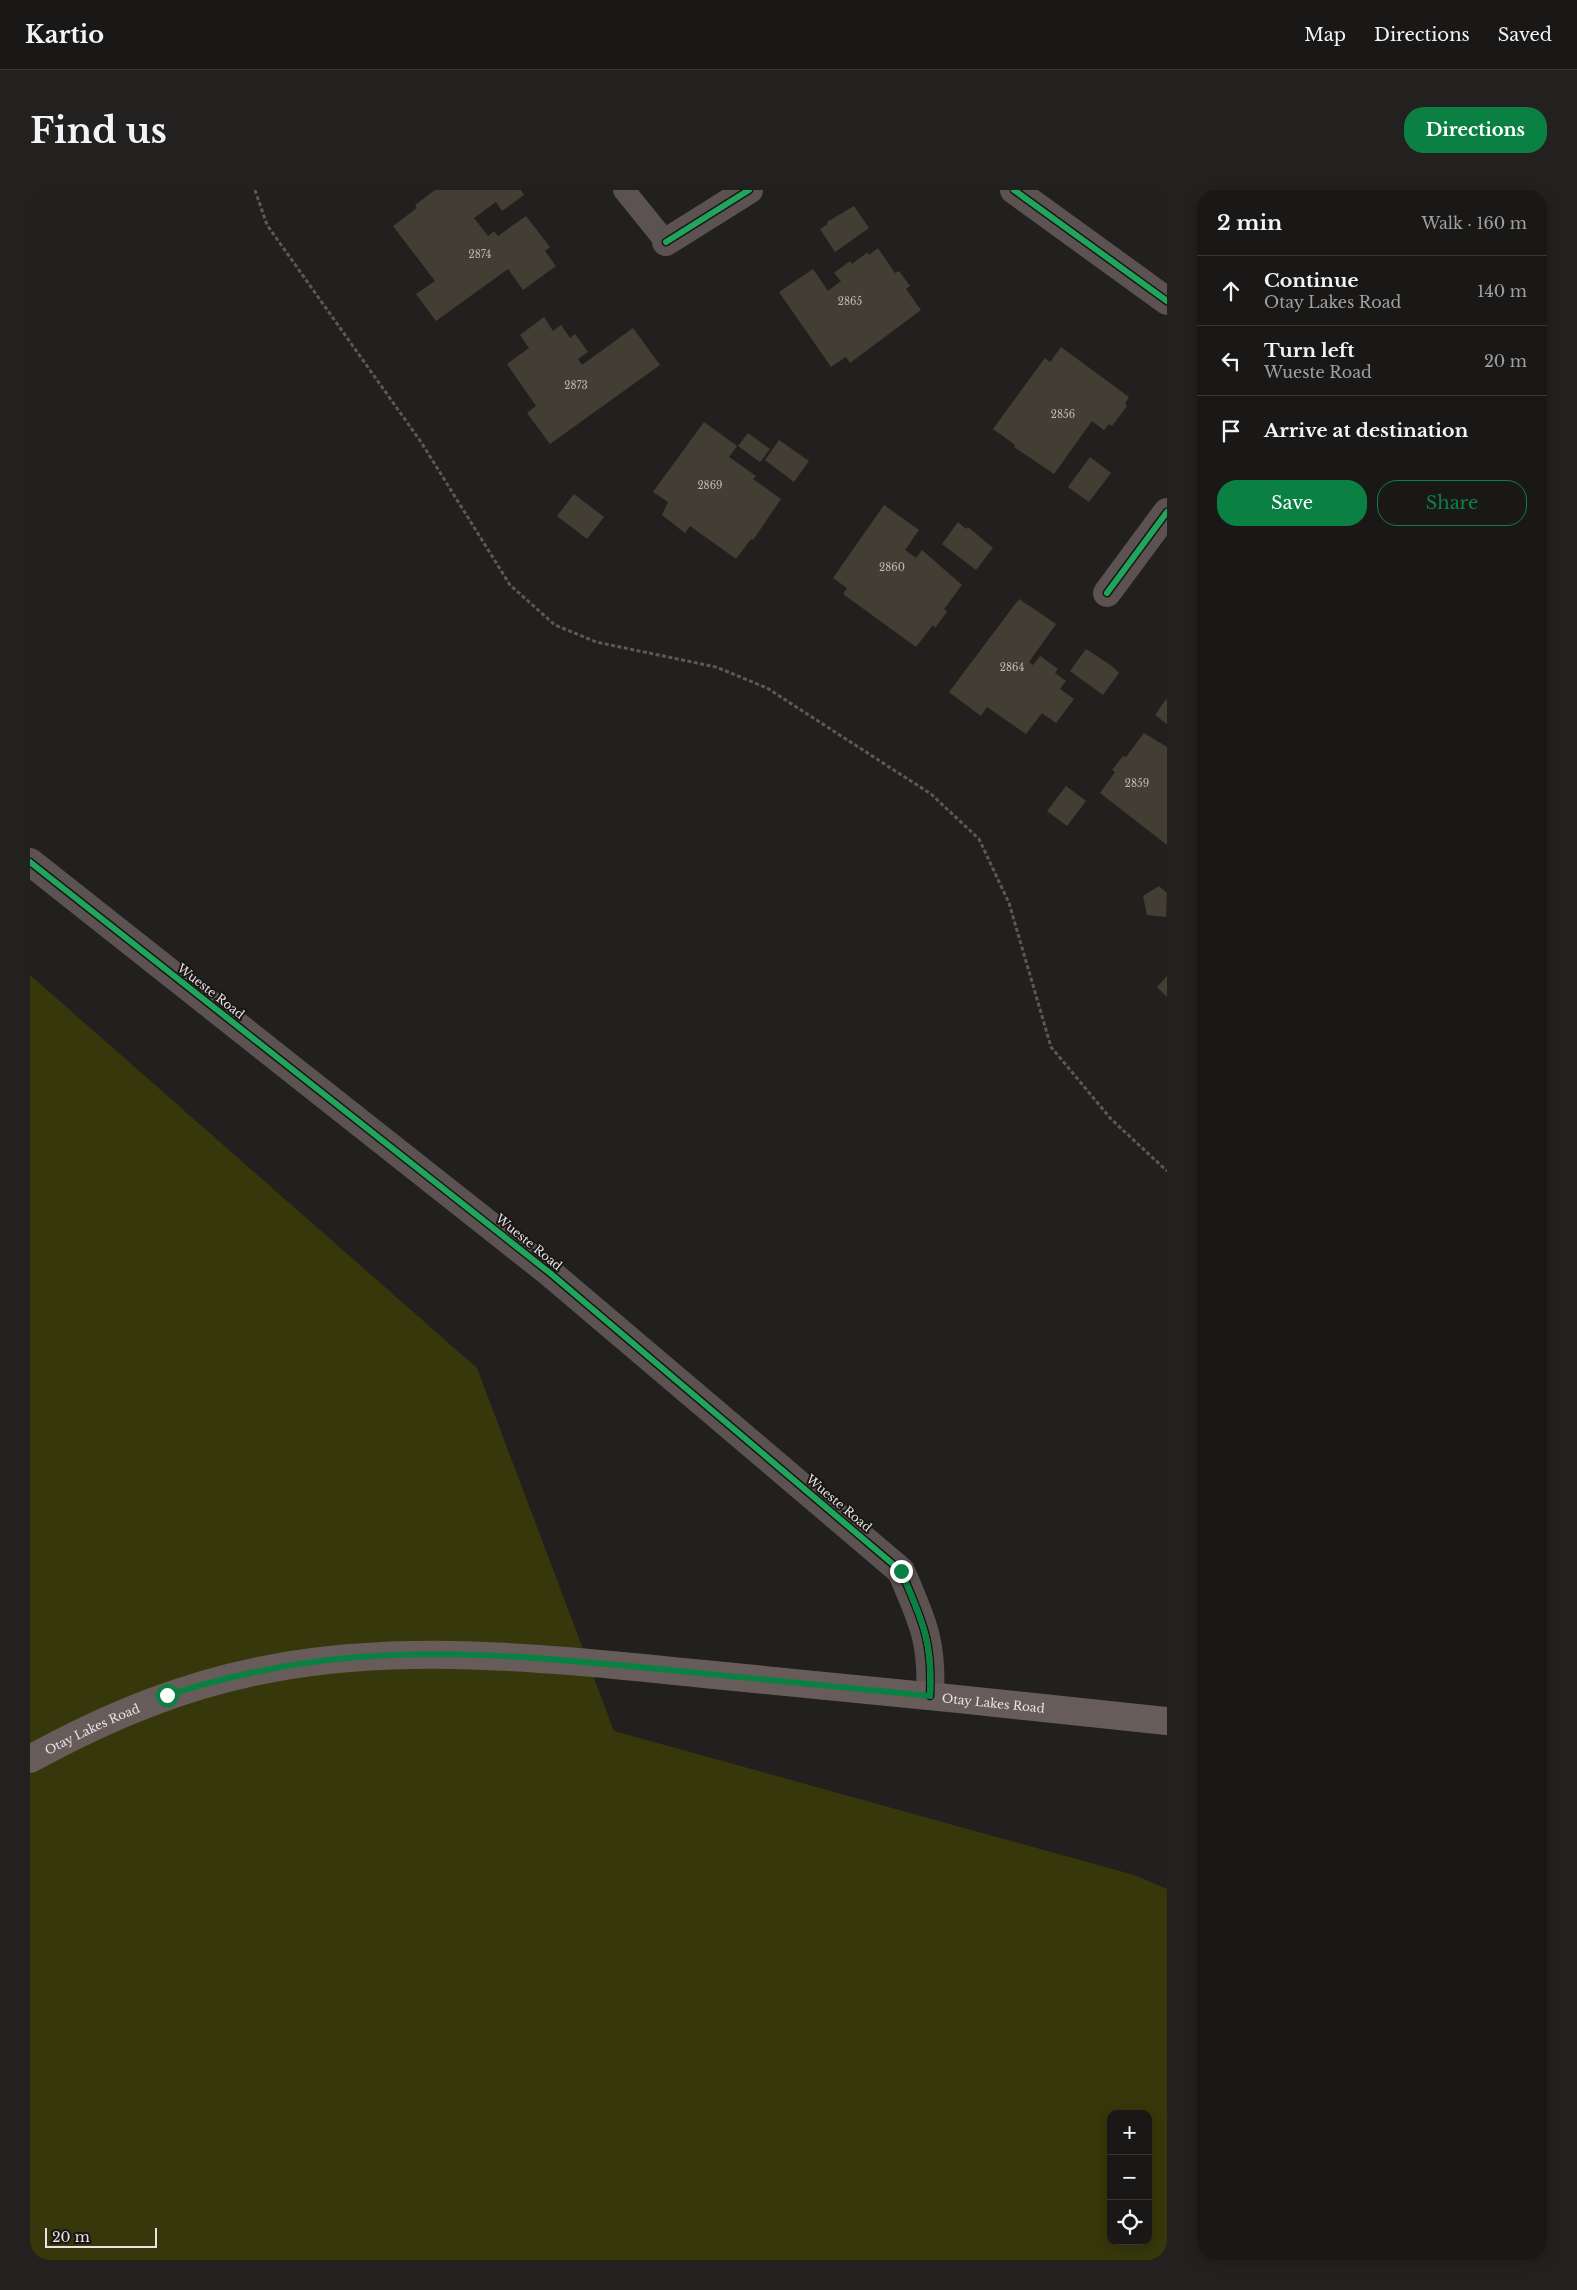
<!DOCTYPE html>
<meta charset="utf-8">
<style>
body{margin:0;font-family:"Libre Baskerville",serif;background:#23211f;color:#f1f3f6}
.controls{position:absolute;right:15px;bottom:15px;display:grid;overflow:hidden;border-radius:10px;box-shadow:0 2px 12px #0003}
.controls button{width:45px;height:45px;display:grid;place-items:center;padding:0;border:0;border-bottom:1px solid #383735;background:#1a1816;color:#f1f3f6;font:25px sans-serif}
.scale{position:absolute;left:15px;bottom:12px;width:112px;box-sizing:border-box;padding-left:5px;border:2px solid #e6e3e2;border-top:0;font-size:14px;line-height:18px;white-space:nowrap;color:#e6e3e2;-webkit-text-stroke:4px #191614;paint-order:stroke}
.stop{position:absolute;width:15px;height:15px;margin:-11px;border:4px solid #0b8043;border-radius:50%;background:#fff}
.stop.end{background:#0b8043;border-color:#fff;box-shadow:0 1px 5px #0008}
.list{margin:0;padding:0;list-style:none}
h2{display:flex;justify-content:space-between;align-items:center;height:65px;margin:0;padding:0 20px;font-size:21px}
h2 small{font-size:16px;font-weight:400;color:#9fa0a1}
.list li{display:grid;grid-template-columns:32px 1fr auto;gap:15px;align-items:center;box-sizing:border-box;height:70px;padding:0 20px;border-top:1px solid #383735}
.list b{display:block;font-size:19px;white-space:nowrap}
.list p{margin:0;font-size:16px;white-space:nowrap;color:#9fa0a1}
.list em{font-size:16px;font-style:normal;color:#9fa0a1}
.actions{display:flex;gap:10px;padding:15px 20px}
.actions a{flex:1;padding:11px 0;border:1px solid #0b8043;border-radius:20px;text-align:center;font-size:18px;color:#0b8043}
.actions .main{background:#0b8043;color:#fff}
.icon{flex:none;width:28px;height:28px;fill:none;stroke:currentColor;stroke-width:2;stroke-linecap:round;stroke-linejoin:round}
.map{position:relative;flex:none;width:1137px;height:2070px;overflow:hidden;border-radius:20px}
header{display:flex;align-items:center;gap:30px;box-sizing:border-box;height:70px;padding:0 25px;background:#1a1816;border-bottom:1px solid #383735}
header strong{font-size:24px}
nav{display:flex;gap:28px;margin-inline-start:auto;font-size:18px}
.intro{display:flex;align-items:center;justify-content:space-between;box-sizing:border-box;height:120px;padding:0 30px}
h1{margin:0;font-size:35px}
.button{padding:12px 22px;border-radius:20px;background:#0b8043;color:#fff;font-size:18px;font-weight:700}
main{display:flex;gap:30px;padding:0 30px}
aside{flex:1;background:#1a1816;border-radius:20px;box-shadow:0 2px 12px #0003}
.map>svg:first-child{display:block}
.green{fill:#36370a;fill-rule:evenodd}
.building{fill:#433e33}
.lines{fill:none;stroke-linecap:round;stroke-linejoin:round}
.path{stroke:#5e5756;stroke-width:3;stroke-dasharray:4 2.5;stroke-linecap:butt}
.service{stroke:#5c5251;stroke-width:22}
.minor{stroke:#5c5251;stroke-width:28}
.tertiary{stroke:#5c5251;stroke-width:28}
.primary{stroke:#685c5a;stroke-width:28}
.cycleway-casing{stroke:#191614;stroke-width:9}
.cycleway{stroke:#20a55d;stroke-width:6}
.route{stroke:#0b8043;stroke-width:6}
.labels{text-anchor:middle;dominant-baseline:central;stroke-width:4;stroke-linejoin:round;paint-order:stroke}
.number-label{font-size:10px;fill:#bdbab6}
.street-label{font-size:12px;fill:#e6e3e2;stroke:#191614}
</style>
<header>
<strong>Kartio</strong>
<nav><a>Map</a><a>Directions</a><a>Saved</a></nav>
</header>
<div class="intro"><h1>Find us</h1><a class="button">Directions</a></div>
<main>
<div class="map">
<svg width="1137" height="2070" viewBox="0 0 1137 2070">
<rect width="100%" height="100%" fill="#22201e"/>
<path class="green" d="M0,785L447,1178L584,1541L1104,1685L1137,1699V2070H0ZM1081,1924H1118V2051H1081Z"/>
<path class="building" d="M405,0H491L494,5L472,21L466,12L444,28L458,46L464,41L468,46L496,26L520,57L515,61L526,76L493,100L478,79L406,131L386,104L405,91L363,36L387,18L385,15Z
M824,16L839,38L805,62L790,39L798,34L797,32Z
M848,58L865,83L869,81L880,96L876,99L891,120L820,173L816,167L801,177L749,102L783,79L798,101L811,91L804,83L820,71L822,74L838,62L839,65Z
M514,127L523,141L531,135L540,148L545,144L558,162L548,169L552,175L603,138L630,175L520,254L497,223L506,216L477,174L499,158L490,145Z
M1031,157L1099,207L1095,213L1097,216L1082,236L1079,234L1074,240L1062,231L1024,284L984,257L985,255L963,239L1015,168L1020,172Z
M674,232L707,256L699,267L726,286L723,289L751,309L723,350L721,349L706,369L660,336L655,343L632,325L638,312L623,302Z
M718,243L740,259L730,272L708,256Z
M749,250L779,271L764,292L735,270Z
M1060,267L1081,283L1059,312L1038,297Z
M544,304L574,327L557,349L527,326Z
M854,315L889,340L875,360L886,368L892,360L932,395L914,419L917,422L905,438L903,435L886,457L813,404L817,398L803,388Z
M928,332L936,339L938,337L963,358L946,380L912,354Z
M989,409L1026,434L999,472L1003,475L1010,466L1028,479L1025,483L1036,491L1030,499L1044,509L1026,533L1012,523L996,544L957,517L951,526L919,502Z
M1056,459L1082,476L1089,483L1073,505L1040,481Z
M1137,508V534L1125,525Z
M1114,543L1137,557V655L1070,603L1085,582L1082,580L1093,566L1096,567Z
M1036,596L1056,611L1037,636L1017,621Z
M1129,696L1137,703L1136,727L1117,725L1113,706Z
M1137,786V807L1127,797Z"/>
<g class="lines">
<path class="path" d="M225,0L237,35L391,252L480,395L525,435L566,452L686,477L737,498L901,604L949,649L979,713L1021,857L1081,929L1137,981"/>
<path class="service" d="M594,0L636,52"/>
<path class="minor" d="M984,0L1137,111
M636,52L719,0
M1077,403L1137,322"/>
<path class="tertiary" d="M0,672L520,1083L871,1381C892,1430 903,1451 900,1506"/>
<path class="primary" id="s1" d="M0,1569C79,1526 155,1494 244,1478C385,1452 532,1470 674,1484C828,1499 983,1514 1137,1531"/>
<defs>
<path id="cycleway" d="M984,0L1137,111
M636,52L719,0
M1077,403L1137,322
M0,672L520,1083L871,1381C892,1430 903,1451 900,1506"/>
</defs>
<use href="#cycleway" class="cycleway-casing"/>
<use href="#cycleway" class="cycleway"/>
</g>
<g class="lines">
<path class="route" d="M137,1505C193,1488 248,1475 307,1469C410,1458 517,1468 619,1478C713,1487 807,1497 900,1506C903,1451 892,1430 871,1381"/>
</g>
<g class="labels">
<g class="number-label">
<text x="450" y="64">2874</text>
<text x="820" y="111">2865</text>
<text x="546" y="195">2873</text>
<text x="1033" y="224">2856</text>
<text x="680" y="295">2869</text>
<text x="862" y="377">2860</text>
<text x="982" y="477">2864</text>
<text x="1107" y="593">2859</text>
</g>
<g class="street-label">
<text transform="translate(181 801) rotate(38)">Wueste Road</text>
<text transform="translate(499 1052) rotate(39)">Wueste Road</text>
<text transform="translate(809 1313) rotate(40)">Wueste Road</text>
<text stroke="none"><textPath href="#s1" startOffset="984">Otay Lakes Road</textPath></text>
<text stroke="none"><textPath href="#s1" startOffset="69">Otay Lakes Road</textPath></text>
</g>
</g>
</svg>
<div class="controls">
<button>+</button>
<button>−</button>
<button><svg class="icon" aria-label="locate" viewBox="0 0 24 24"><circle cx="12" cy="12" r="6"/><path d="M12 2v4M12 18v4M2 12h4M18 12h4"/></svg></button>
</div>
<div class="scale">20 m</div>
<div class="stop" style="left:137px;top:1505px"></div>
<div class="stop end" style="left:871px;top:1381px"></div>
</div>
<aside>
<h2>2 min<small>Walk · 160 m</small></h2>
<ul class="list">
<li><svg class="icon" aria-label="ahead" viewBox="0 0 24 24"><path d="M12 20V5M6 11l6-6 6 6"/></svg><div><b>Continue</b><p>Otay Lakes Road</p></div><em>140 m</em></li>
<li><svg class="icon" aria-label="left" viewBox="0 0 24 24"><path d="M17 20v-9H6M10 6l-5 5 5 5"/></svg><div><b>Turn left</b><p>Wueste Road</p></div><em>20 m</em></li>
<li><svg class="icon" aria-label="arrive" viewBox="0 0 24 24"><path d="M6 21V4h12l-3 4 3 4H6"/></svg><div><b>Arrive at destination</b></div></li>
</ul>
<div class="actions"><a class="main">Save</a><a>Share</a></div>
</aside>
</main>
